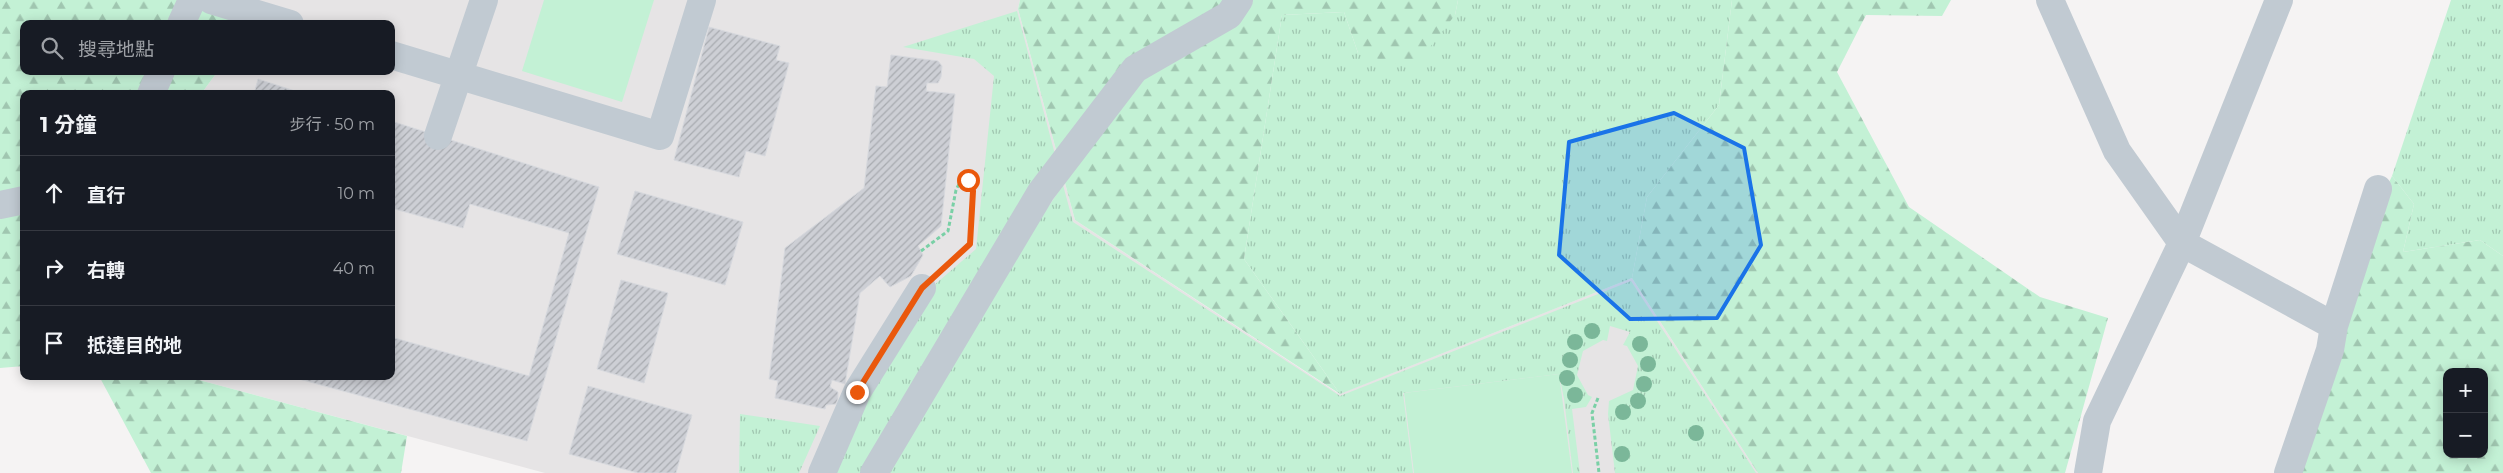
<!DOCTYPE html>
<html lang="zh-TW">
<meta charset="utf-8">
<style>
body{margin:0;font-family:Montserrat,"Noto Sans TC",sans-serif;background:#242831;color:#f1f3f6}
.controls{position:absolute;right:15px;bottom:15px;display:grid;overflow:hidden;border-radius:10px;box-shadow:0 2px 12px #0003}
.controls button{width:45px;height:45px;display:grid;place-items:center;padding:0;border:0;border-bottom:1px solid #363941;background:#171b24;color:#f1f3f6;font:25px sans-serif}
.stop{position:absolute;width:15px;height:15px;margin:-11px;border:4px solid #ea580c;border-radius:50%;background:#fff}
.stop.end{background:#ea580c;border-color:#fff;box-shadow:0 1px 5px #0008}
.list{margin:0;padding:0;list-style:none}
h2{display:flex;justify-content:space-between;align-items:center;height:65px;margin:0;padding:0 20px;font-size:21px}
h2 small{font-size:16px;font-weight:400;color:#9ea1a6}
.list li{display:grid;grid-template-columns:32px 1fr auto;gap:15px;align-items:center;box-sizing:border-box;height:75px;padding:0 20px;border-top:1px solid #363941}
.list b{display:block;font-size:19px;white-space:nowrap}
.list em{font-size:16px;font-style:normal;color:#9ea1a6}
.icon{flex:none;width:28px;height:28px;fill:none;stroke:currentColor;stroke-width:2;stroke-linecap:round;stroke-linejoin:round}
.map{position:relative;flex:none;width:2503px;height:473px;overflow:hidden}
.search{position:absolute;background:#171b24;box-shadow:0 2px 12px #0003;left:20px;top:20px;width:375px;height:55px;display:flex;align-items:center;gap:12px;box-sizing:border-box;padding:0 18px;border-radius:10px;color:#9ea1a6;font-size:19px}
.panel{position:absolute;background:#171b24;box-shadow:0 2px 12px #0003;left:20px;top:90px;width:375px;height:290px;border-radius:10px}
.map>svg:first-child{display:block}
.education{fill:#e6e4e5}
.grass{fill:url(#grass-tufts)}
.forest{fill:url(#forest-firs);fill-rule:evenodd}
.garden{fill:#c3f1d5}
.building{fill:url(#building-hatch);stroke:#d7d9de}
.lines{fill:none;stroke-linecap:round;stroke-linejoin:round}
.path{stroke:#7ad0a6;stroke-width:3;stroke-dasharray:4 2.5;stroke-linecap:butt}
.minor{stroke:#c1cad2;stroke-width:28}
.tree{fill:#7bb799}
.route{stroke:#ea580c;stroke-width:6}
.marked{fill:#1a73e8;fill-opacity:0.2;stroke:#1a73e8;stroke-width:4;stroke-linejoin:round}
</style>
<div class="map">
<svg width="2503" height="473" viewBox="0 0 2503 473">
<defs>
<pattern id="grass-tufts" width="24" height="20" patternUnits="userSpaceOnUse" patternTransform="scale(1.25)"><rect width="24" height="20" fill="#c3f1d5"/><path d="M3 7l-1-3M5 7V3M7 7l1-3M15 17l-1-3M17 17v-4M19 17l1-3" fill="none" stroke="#a0c6b0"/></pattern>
<pattern id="forest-firs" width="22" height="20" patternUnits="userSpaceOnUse" patternTransform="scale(1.25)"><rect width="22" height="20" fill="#c3f1d5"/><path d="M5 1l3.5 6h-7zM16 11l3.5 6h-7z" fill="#a0c6b0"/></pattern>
<pattern id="building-hatch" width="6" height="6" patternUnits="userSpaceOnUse" patternTransform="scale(1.25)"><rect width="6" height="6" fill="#cdcfd5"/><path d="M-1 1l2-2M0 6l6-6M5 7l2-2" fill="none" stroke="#a8abb0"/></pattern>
</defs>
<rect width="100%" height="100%" fill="#f5f3f3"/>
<path class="education" d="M252,0H1020L1018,9L1075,220L1339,394L1632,278L1758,473H545L184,376H391V94H201L218,71H391V24H244Z"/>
<path class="grass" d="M1458,0H1732L1719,105L1647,197L1632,278L1340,394L1244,259L1282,15L1344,12L1358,53L1455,15Z
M2451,0H2503V256L2480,240L2403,252L2414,204L2392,176Z
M1017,11L1057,162L867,473H829L926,292L976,249L994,76L974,59L903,47Z
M1063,185L1073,222L1340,396L1631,281L1756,473H1615L1608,414L1609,401L1633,390L1638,366L1627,346L1623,345L1630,332L1610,326L1607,341L1603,340L1583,351L1577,375L1588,395L1592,397L1586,407L1572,409L1580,473H1573L1564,399L1559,374L1403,393L1413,473H889L1023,244Z
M740,414L820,426L799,473H739Z"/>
<path class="forest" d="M0,0H252L244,24H24V71H218L201,94H24V366L0,368Z
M1020,0H1458L1455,15L1413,69L1358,53L1344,12L1282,15L1244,259L1340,394L1075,220L1018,9Z
M1732,0H1951L1942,16L1866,15L1837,72L1909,207L2040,297L2108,318L2065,473H1758L1632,278L1647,197L1719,105Z
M2392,176L2414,204L2403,252L2480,240L2503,256V473H2293L2376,210ZM2447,372H2484V454H2447Z
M99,376H184L407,436L401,473H151Z"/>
<path class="garden" d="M544,0H654L622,102L522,71Z
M1559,374L1572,473H1414L1404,393Z"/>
<path class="building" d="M709,27L780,46L776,60L789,63L765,156L746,151L739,177L674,160Z
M891,55L938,61L942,66L941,77L938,83H927L926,91L955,94L941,226L918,246L923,255L911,276L890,287L880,276L860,293L845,384L832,380L830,387L838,392V399L836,404L826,405L825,409L775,398L778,381L769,379L785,248L864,188L876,86L887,87Z
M258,79L304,94H254Z
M391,121L599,187L527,441L288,376H391V337L529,376L569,233L470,204L463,228L391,208Z
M635,191L743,222L725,285L617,254Z
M621,280L668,293L644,383L597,369Z
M588,386L692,415L676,473H638L569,454Z"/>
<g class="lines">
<path class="path" d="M921,251L948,231L956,190L960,182L968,180L973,191L970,244L945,267
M1598,398L1592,413L1599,473"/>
<path class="minor" d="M211,0L290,24
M2050,0L2117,151L2182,243L2097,421L2088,473
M2279,0L2182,243L2334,326L2330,350L2288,473
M181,24L192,0
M391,55L660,136L702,0
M151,94L161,71
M438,136L484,0
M0,205L24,200
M2334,326L2378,189
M822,473L857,392L922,288
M874,473L1041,192L1135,69L1229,15L1239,0"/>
</g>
<g class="tree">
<circle cx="1592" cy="331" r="8"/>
<circle cx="1575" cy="342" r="8"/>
<circle cx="1640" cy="344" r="8"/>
<circle cx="1570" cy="360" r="8"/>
<circle cx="1648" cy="364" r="8"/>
<circle cx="1567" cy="378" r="8"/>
<circle cx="1644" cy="384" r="8"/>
<circle cx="1575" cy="395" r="8"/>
<circle cx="1638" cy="401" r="8"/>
<circle cx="1623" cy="412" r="8"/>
<circle cx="1696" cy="433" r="8"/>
<circle cx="1622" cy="454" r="8"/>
</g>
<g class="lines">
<path class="route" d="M857,392L922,288L970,244L973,191L968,180"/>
</g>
<path class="marked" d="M1674,113L1744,148L1761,245L1717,318L1630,319L1559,255L1569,142Z"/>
</svg>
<div class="controls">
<button>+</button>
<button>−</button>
</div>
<div class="stop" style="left:968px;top:180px"></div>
<div class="stop end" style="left:857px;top:392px"></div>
<div class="search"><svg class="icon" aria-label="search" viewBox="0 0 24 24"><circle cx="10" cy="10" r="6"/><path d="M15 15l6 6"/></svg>搜尋地點</div>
<section class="panel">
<h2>1 分鐘<small>步行 · 50 m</small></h2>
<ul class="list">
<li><svg class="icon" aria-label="ahead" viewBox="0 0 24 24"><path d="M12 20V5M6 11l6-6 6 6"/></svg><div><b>直行</b></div><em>10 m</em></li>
<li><svg class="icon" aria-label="right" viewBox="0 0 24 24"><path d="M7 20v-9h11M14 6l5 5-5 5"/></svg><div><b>右轉</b></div><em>40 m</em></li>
<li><svg class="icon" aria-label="arrive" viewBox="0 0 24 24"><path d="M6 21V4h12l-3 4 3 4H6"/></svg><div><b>抵達目的地</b></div></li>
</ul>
</section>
</div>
